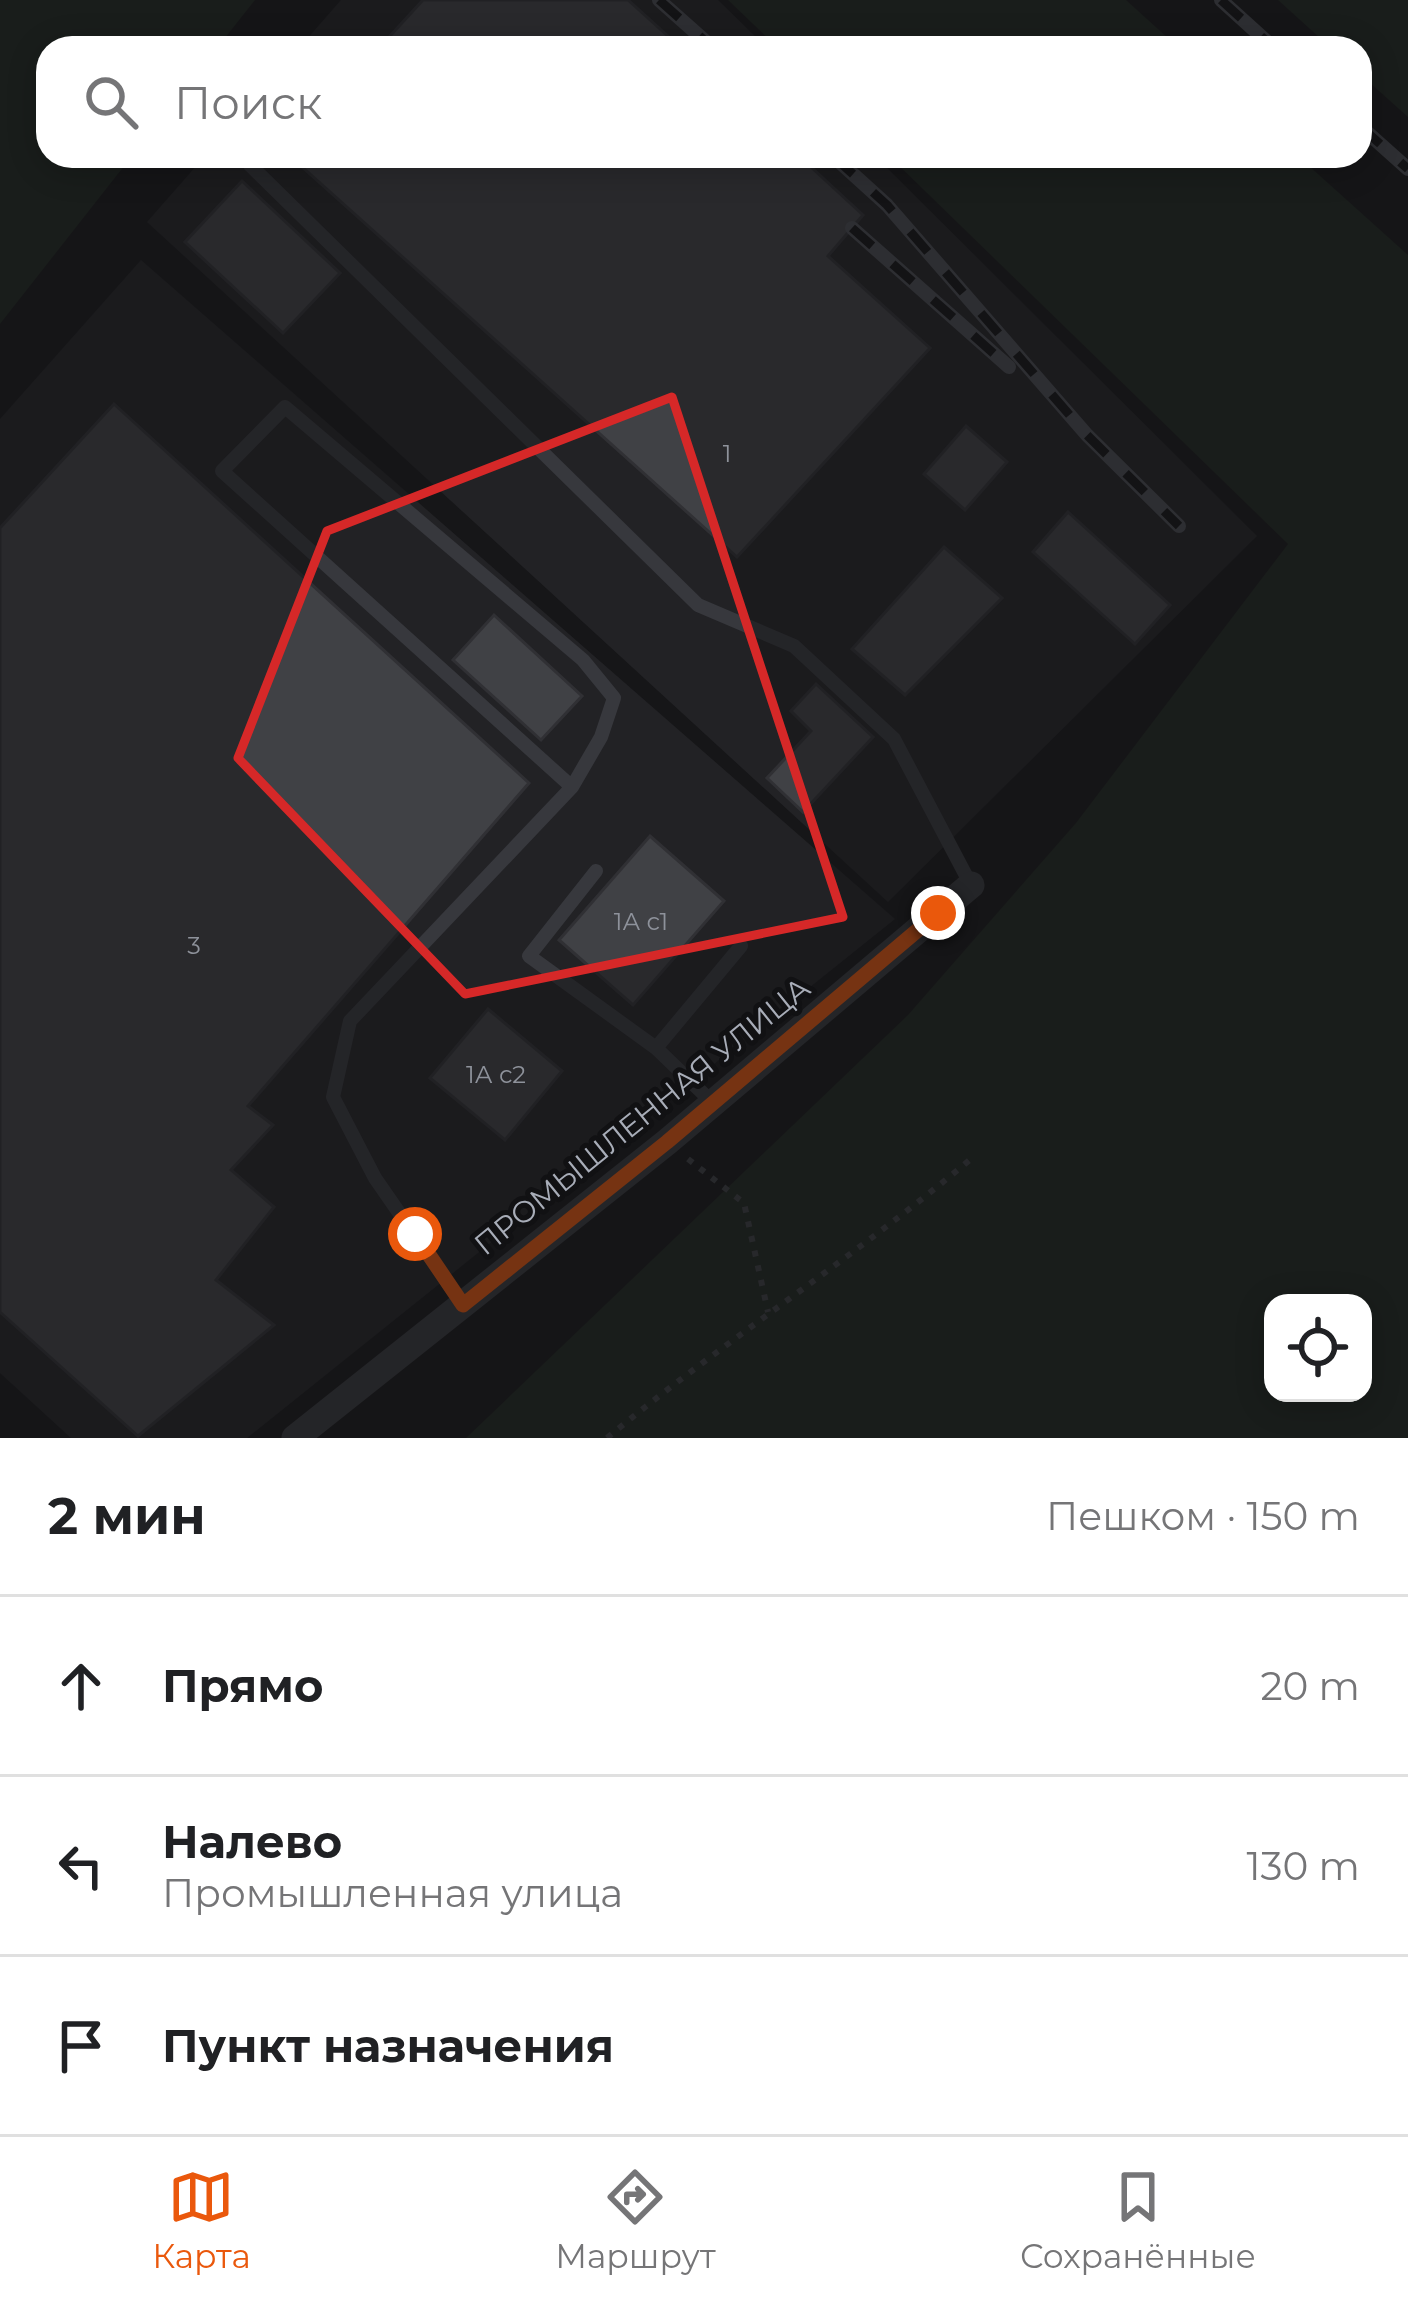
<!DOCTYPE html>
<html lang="ru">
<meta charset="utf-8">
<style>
body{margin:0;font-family:Montserrat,sans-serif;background:#f6f6f6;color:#202124}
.controls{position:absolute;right:36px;bottom:36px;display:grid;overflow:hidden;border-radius:24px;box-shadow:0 6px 30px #0003}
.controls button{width:108px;height:108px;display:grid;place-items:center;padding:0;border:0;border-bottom:3px solid #e0e0e0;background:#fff;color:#202124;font:60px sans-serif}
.stop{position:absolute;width:36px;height:36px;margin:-27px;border:9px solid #ea580c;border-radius:50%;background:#fff}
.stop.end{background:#ea580c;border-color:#fff;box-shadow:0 3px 12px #0008}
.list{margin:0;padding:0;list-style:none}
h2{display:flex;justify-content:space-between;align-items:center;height:156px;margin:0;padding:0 48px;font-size:51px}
h2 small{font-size:39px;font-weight:400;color:#757577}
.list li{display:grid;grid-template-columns:78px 1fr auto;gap:36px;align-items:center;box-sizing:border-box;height:180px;padding:0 48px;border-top:3px solid #e0e0e0}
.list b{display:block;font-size:45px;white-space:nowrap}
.list p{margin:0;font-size:39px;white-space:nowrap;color:#757577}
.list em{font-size:39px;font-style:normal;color:#757577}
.icon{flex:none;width:66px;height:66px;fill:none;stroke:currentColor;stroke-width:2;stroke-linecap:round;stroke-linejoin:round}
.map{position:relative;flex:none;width:1408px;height:1438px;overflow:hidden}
.search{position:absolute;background:#fff;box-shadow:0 6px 30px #0003;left:36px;right:36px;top:36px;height:132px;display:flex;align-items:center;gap:30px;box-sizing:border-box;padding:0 42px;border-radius:36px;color:#757577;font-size:45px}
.sheet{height:696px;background:#fff}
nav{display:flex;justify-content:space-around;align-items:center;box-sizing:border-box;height:168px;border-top:3px solid #e0e0e0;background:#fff;font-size:33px;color:#757577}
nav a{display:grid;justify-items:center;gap:6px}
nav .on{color:#ea580c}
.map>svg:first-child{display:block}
.built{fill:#222225}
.green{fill:#1e261f;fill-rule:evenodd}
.building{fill:#404145;stroke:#303034;stroke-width:3}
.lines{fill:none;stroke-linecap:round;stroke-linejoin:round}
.path{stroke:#3d3f44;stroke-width:6;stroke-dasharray:6 9;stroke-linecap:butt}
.lane{stroke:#37383d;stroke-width:14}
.street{stroke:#37383d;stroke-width:27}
.rail-casing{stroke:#4a4c52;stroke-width:14}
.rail{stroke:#111113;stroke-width:9;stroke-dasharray:27;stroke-linecap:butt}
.route{stroke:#ea580c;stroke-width:15}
.marked{fill:none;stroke:#d62828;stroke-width:9;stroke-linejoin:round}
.labels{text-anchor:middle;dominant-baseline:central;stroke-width:10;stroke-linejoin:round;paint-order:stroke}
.number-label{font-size:24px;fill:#8e929b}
.street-label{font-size:30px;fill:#a8adb8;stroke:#111113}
</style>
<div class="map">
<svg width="1408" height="1438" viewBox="0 0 1408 1438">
<rect width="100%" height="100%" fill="#161618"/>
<path class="built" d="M341,0H718L767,48H299Z
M205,156H875L1257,536L888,902L147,222Z
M141,260L895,919L247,1438H71L0,1373V419Z"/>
<path class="green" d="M0,0H255L217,48H48V156H132L0,324Z
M728,0H1126L1179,48H778Z
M1278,0H1408V117L1360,74V48H1331Z
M889,156H1298L1408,255V1438H466L908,1015L1076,823L1288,544ZM1363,1303V1393H1273V1303Z"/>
<path class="building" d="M423,0H628L681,48H379Z
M290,156H799L863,215L828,256L930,348L737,557Z
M242,181L340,273L283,333L185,242Z
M114,404L529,783L248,1106L273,1125L231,1170L274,1207L216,1280L274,1325L138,1436L0,1312V528Z
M966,426L1007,462L965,510L924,474Z
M1068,512L1170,605L1135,644L1033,552Z
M944,547L1002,598L905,695L852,649Z
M494,615L582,696L541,740L453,660Z
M816,684L873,737L803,812L767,778L811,731L791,711Z
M650,836L724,901L633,1005L559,940Z
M488,1009L562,1071L505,1140L430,1078Z"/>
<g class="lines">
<path class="path" d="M688,1159L744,1203L768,1312
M607,1438C725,1340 855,1257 972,1158"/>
<path class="lane" d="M250,165L698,605L794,646L894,739L971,885
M596,871L529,956L656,1048L713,1103
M656,1048L741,946
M463,1305L375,1178L333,1097L350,1021L572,787L222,471L285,407L583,660L614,698L601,737L572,787"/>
<path class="street" d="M295,1438L667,1142L971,885"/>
<defs>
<path id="rail" d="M659,0L713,48
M1221,0L1274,48
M1360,126L1408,169
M833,156L887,205L1087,435L1179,526
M852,228L1009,367"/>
</defs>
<use href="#rail" class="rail-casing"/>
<use href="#rail" class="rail"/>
</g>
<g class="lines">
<path class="route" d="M415,1234L463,1305L667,1142L938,913"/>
</g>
<path d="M0 0H1408V1438H0ZM672,397L843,917L465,994L238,758L327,531Z" fill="#161618" fill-opacity=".55" fill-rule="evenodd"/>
<path class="marked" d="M672,397L843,917L465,994L238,758L327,531Z"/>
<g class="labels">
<g class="number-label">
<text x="727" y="453">1</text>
<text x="641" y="921">1А с1</text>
<text x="194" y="945">3</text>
<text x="496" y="1074">1А с2</text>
</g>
<g class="street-label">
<text transform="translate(642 1116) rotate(-39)">ПРОМЫШЛЕННАЯ УЛИЦА</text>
</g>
</g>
</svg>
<div class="controls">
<button><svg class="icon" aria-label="locate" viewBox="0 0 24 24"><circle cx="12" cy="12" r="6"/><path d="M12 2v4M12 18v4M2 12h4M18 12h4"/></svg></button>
</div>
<div class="stop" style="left:415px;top:1234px"></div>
<div class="stop end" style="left:938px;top:913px"></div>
<div class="search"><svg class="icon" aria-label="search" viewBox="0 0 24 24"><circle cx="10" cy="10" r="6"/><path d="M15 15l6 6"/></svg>Поиск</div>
</div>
<section class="sheet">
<h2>2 мин<small>Пешком · 150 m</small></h2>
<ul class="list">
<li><svg class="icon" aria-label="ahead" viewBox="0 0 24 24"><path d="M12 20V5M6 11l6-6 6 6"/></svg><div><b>Прямо</b></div><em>20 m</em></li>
<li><svg class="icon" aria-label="left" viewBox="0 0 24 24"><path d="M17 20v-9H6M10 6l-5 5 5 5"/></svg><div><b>Налево</b><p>Промышленная улица</p></div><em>130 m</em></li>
<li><svg class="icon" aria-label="arrive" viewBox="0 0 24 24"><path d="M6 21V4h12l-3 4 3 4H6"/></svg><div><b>Пункт назначения</b></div></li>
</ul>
</section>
<nav>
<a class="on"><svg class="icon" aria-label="map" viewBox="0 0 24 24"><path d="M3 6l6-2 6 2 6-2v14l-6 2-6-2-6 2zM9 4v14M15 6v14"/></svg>Карта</a>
<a><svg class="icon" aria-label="directions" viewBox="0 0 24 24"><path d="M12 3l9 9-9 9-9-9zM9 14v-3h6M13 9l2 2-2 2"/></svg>Маршрут</a>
<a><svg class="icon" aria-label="saved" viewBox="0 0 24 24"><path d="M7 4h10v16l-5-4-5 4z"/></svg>Сохранённые</a>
</nav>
